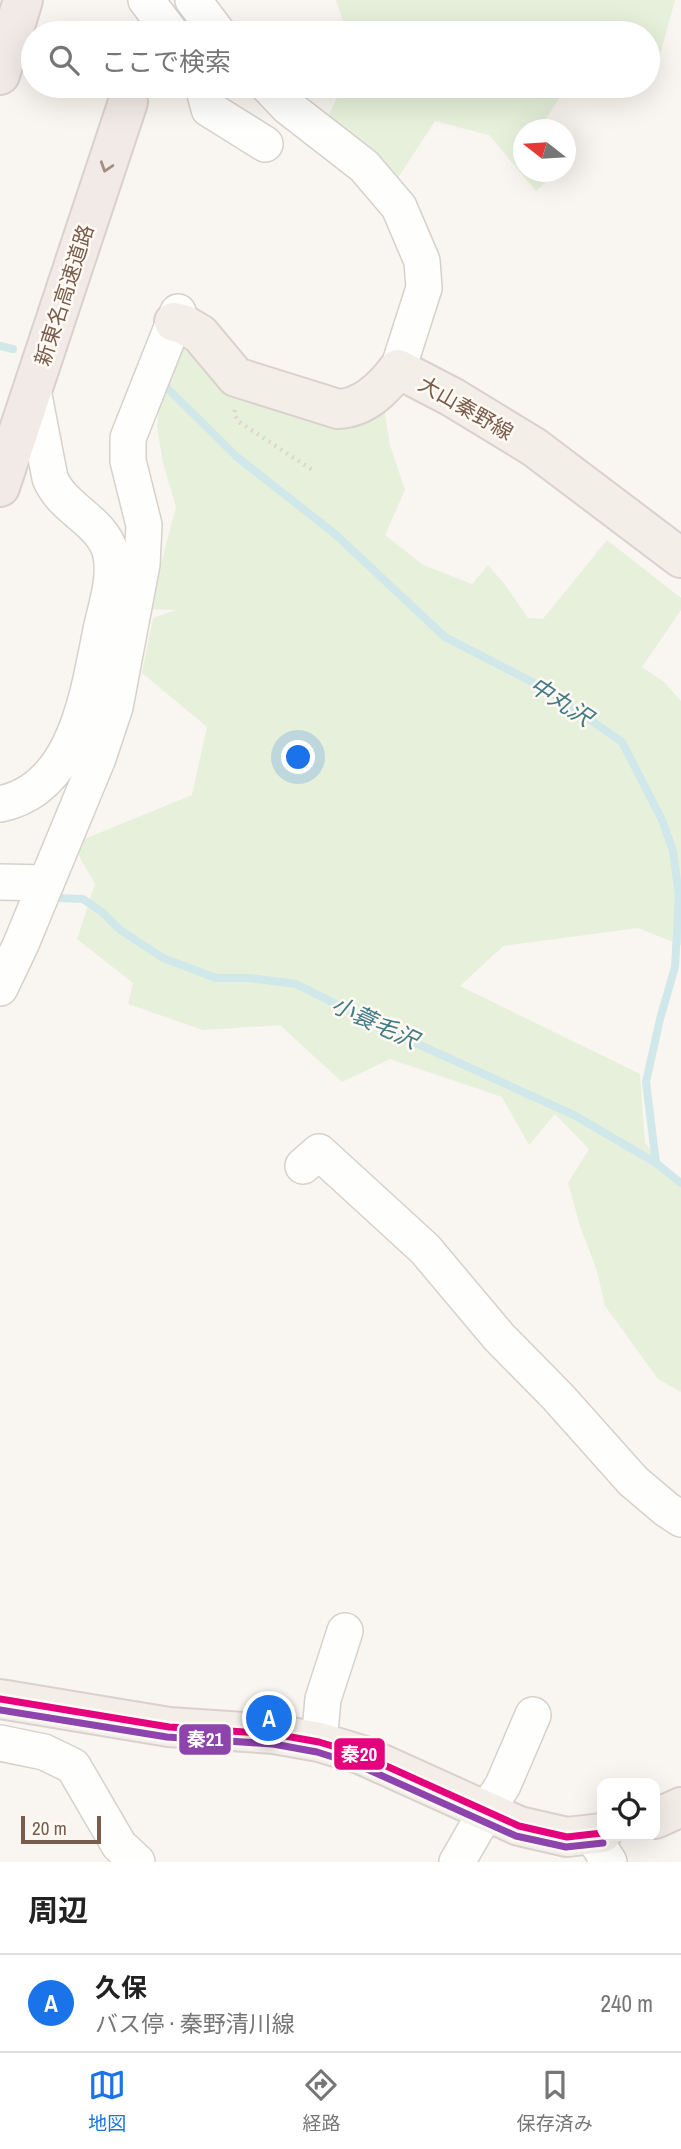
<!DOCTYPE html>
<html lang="ja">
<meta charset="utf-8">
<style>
body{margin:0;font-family:"Archivo Narrow","Noto Sans JP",sans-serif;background:#f2f2f2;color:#222}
.controls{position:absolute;right:21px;bottom:21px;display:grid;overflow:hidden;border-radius:14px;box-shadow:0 7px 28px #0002}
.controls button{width:63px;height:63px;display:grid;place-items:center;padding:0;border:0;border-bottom:2px solid #e0e0e0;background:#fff;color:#222;font:35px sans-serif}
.compass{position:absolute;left:513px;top:119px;width:63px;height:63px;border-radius:50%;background:#fff;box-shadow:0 7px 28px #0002;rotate:287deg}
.scale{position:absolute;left:21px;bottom:18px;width:80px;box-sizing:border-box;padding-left:7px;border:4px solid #7a5c4d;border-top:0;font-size:19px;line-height:24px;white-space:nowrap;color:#7a5c4d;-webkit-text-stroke:5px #fffaf3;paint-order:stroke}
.you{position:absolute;left:299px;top:758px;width:24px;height:24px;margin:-18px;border:5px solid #fff;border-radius:50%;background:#1a73e8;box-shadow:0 0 0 10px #1a73e833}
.badge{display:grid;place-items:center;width:46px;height:46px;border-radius:50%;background:#1a73e8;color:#fff;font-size:23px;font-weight:700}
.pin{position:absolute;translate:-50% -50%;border:4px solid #fff;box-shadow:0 2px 7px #0006}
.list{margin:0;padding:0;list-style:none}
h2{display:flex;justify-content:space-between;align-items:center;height:91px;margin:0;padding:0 28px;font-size:30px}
h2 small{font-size:23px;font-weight:400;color:#767676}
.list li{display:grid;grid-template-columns:46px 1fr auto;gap:21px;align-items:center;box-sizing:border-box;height:98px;padding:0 28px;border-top:2px solid #e0e0e0}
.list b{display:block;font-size:26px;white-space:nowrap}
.list p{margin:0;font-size:23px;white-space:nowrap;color:#767676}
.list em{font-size:23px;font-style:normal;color:#767676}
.icon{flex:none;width:38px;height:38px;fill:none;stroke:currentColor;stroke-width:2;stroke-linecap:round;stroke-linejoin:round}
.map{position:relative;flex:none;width:681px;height:1862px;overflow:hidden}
.search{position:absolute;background:#fff;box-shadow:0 7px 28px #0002;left:21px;right:21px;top:21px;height:77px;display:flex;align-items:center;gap:18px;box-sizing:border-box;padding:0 24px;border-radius:38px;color:#767676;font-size:26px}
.sheet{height:189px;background:#fff}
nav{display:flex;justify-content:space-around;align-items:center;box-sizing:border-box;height:98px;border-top:2px solid #e0e0e0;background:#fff;font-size:19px;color:#767676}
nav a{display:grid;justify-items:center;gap:4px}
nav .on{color:#1a73e8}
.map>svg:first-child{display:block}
.green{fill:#e7f0db}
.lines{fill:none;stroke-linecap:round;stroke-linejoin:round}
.stream{stroke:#d0e8ea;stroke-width:8}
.minor-casing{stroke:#d7d1cb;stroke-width:38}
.major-casing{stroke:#dad1cc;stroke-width:42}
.highway-casing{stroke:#dad1cc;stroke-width:42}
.path{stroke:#dcd5d0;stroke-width:4.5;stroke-dasharray:2 5;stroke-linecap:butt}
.minor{stroke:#fefefd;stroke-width:35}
.major{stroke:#f3eee8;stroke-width:38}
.highway{stroke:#f2eae7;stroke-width:38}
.bus-1-casing{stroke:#fffaf3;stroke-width:12}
.bus-2-casing{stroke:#fffaf3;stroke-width:12}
.bus-1{stroke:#e5007d;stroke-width:7}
.bus-2{stroke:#8e44ad;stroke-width:7}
.oneway{stroke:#a48e83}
.labels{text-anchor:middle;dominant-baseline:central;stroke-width:5;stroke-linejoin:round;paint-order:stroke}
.street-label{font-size:21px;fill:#7a5c4d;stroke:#fffaf3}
.water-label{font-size:23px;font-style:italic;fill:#437c86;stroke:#fffaf3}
.line-badge{stroke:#fffaf3;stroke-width:2.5}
.badge-label{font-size:19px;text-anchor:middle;font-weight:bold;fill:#fff}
</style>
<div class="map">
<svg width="681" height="1862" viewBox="0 0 681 1862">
<rect width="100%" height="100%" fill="#f9f5f0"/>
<path class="green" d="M336,0H675L660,55L648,54V33H347Z
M343,86H567L544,122L546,129L524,130V172L556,173L536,191L489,135L435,121L394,184L324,124Z
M180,334L236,377L382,396L390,445L405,490L385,535L423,565L472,584L488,565L506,586L528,618L543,619L607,540L681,598V610L642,667L664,682L681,701V945L638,928L503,946L460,986L640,1074L645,1143L681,1186V1392L658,1379L605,1306L597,1271L580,1226L568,1183L589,1149L555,1114L529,1145L502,1097L390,1059L342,1082L280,1025L203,1030L128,1004L133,983L77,939L95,884L72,844L192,795L207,727L142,673L153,618L176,610L149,609L176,507L163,463L157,427L164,372Z"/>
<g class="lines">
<path class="stream" d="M0,346L13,349
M165,386L237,457L335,534L445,637L546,689L622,742L662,820L673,851L679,896L675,967L660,1019L646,1082L656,1163
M59,898L83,899L102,912L119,929L163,958L216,978H249L296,984L400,1036L574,1115L656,1163L681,1183"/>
<defs>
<path id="minor" d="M146,0L171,33
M193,0L218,33
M203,86L209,109L265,144
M268,86L288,107L364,166L399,207L422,261L424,288L398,369
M0,804C76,789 88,693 101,630C106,606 117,576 110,551C100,519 62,509 50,478L33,390
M0,882L46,883
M0,988L21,944L98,758L115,707L142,564L144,525L128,461V438L178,312
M303,1166L319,1152L425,1249L499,1337L558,1397L633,1481L666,1509L681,1519
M319,1742L323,1699L345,1631
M0,1743L44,1752L73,1766L119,1845L137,1862
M592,1835L609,1862
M457,1862L487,1810L503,1785L533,1715"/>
<path id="major" d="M174,322L183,324L200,334L236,377L338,409C364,408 383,389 398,369L452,397L534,447L681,558
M0,1699L169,1727L274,1734L319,1742L362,1755L519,1826L567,1837L602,1833
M655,1819L681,1807"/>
<path id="highway" d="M0,75L23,0
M0,487L128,102"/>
</defs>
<use href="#minor" class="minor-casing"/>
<use href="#major" class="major-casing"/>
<use href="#highway" class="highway-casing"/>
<path class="path" d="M235,410L234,414L239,422L314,471"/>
<use href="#minor" class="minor"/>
<use href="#major" class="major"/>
<use href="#highway" class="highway"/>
<defs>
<path id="bus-1" d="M0,1699L169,1727L274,1734L319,1742L362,1755L519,1826L567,1837L602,1833"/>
<path id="bus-2" d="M0,1710L167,1737L273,1744L317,1752L358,1765L516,1836L566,1847L603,1843"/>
</defs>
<use href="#bus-1" class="bus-1-casing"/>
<use href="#bus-2" class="bus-2-casing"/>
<use href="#bus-1" class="bus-1"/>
<use href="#bus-2" class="bus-2"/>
</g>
<defs><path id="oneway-chevron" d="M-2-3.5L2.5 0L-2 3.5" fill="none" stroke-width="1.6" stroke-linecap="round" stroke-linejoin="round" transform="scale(1.75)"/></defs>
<use class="oneway" href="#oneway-chevron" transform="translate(106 167) rotate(108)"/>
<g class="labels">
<g class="street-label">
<text transform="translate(64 295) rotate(-72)">新東名高速道路</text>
<text transform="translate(466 408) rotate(30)">大山秦野線</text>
</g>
<g class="water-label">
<text transform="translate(561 701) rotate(33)">中丸沢</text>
<text transform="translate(375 1022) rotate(25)">小蓑毛沢</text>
</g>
</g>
<g class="line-badge">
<rect x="178" y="1723" width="54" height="33" rx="7" fill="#8e44ad"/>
<rect x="333" y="1737" width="53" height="34" rx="7" fill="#e5007d"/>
</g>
<g class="badge-label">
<text x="205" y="1746">秦21</text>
<text x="359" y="1761">秦20</text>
</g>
</svg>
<div class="controls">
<button><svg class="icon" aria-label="locate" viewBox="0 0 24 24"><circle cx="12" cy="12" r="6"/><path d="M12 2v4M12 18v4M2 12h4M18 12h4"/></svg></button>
</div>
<svg class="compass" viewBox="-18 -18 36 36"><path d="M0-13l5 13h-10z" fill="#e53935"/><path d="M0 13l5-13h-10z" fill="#767676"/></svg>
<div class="scale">20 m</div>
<div class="you"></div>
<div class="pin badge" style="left:269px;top:1718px">A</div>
<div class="search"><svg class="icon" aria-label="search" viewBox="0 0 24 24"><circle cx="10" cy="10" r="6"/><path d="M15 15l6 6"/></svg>ここで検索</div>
</div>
<section class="sheet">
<h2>周辺<small></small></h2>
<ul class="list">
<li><span class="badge">A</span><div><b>久保</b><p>バス停 · 秦野清川線</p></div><em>240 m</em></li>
</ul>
</section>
<nav>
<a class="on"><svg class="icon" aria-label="map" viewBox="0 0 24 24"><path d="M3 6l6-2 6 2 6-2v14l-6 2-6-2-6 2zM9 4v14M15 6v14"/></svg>地図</a>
<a><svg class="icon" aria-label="directions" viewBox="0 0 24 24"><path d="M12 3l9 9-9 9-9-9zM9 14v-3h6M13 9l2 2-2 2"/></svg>経路</a>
<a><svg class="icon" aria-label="saved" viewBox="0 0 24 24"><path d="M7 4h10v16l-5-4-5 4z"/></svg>保存済み</a>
</nav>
